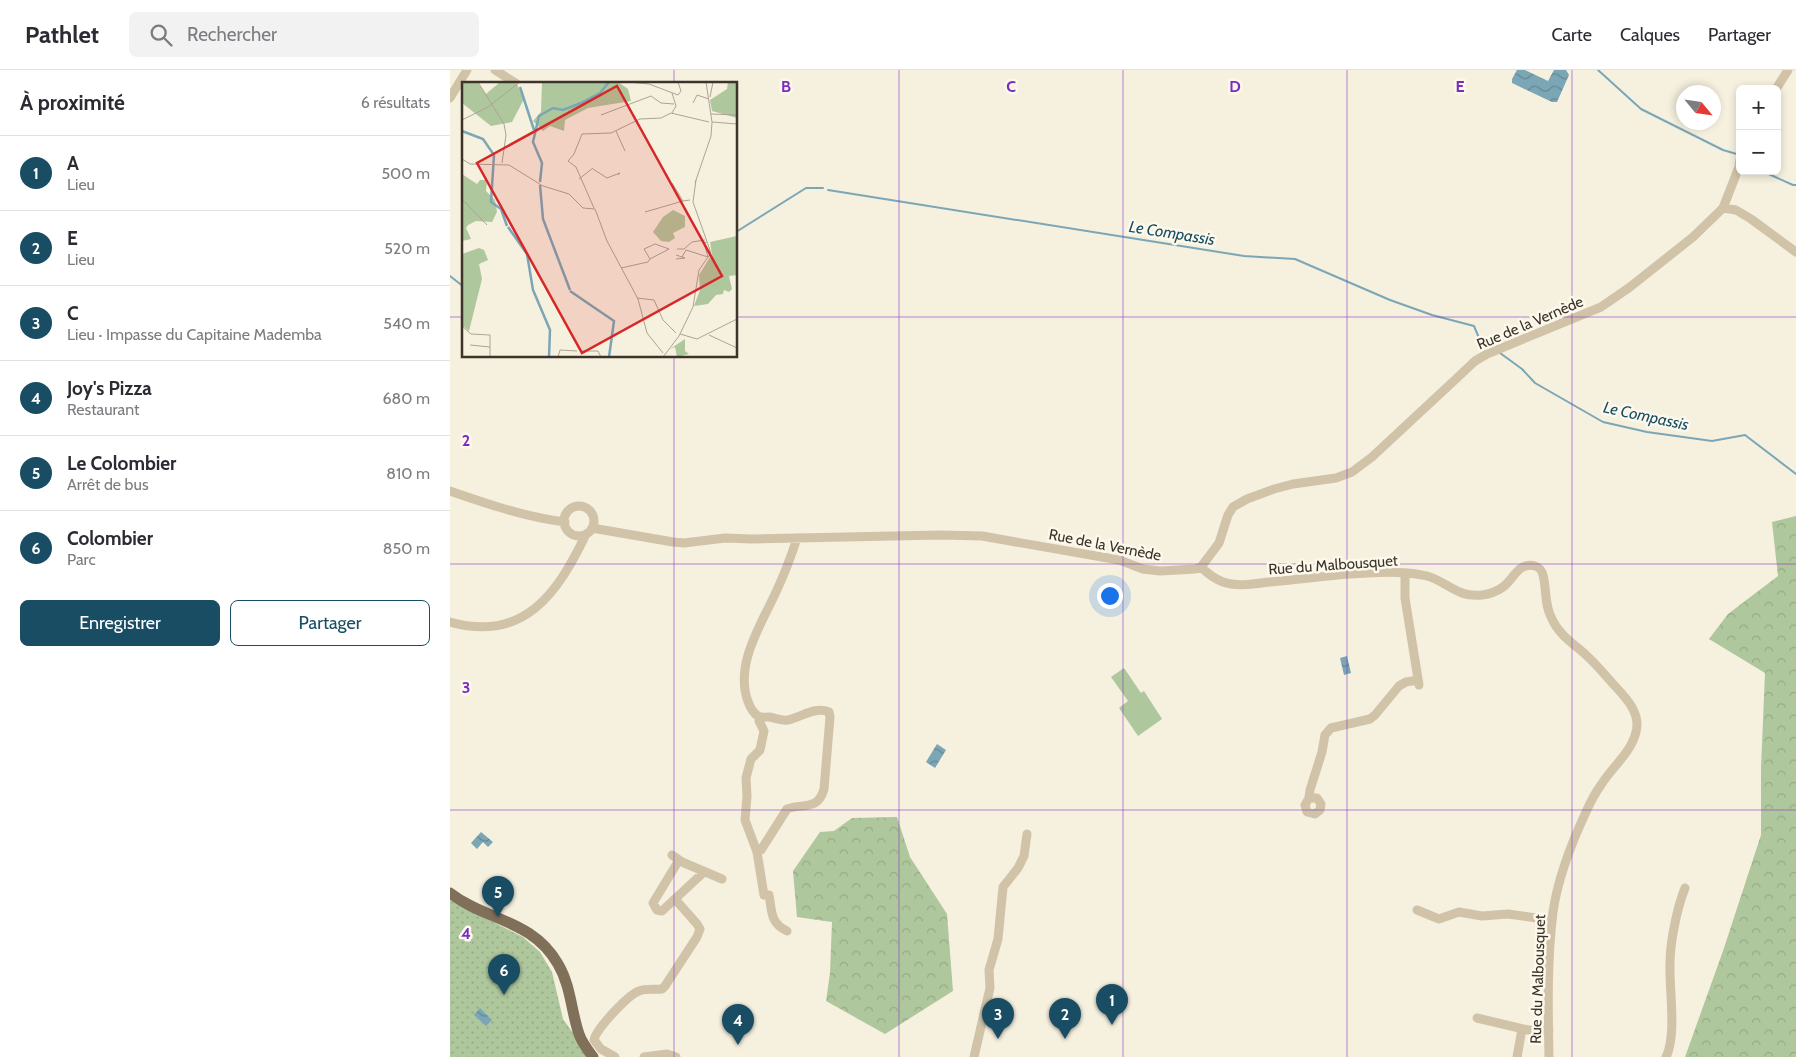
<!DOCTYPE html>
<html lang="fr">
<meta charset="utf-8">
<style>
body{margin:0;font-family:Cabin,sans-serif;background:#f2f2f3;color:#2b2b33}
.controls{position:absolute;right:15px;top:15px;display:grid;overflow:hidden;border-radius:8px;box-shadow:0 2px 8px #0003}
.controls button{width:45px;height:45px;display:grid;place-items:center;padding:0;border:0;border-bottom:1px solid #e1e1e2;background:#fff;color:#2b2b33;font:25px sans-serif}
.compass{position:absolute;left:1226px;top:15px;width:45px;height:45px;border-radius:50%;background:#fff;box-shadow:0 2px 8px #0003;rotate:119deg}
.you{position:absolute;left:659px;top:525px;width:18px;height:18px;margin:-12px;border:4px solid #fff;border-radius:50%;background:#1a73e8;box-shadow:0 0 0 8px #1a73e833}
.badge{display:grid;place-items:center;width:32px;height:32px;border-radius:50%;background:#194d63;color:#fff;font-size:16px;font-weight:700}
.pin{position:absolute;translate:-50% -41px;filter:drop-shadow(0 1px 2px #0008)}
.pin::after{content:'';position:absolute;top:26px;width:18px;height:15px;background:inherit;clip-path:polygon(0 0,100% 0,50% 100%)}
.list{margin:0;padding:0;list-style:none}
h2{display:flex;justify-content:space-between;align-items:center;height:65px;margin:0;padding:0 20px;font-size:21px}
h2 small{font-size:16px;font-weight:400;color:#7c7c81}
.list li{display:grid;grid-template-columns:32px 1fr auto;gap:15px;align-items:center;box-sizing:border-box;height:75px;padding:0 20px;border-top:1px solid #e1e1e2}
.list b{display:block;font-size:19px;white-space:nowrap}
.list p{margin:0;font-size:16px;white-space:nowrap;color:#7c7c81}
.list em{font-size:16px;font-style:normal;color:#7c7c81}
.actions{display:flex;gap:10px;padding:15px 20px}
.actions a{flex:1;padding:11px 0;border:1px solid #194d63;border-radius:8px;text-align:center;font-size:18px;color:#194d63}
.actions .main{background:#194d63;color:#fff}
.icon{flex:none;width:28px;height:28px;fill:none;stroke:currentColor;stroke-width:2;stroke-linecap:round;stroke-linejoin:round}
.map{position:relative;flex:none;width:1346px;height:987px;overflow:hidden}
header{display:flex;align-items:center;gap:30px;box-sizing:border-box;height:70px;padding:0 25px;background:#fff;border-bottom:1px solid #e1e1e2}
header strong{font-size:24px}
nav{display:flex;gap:28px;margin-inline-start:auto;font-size:18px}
.search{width:350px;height:45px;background:#f2f2f3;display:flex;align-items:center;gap:12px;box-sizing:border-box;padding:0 18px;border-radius:8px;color:#7c7c81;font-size:19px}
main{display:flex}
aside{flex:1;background:#fff}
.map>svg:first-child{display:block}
.green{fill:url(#green-dots)}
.forest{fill:url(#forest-crowns)}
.pitch{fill:#afc79c}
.water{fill:url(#water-waves)}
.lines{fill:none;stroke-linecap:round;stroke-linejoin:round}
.stream{stroke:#7aa6b6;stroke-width:2}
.minor{stroke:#d0c3a8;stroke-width:9}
.major{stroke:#806f59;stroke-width:11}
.grid{fill:none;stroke:#7b2cbf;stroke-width:1;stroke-opacity:0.55}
.labels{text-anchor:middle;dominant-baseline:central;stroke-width:5;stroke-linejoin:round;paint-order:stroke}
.street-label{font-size:15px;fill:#3c3329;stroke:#fcf8ec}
.water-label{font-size:16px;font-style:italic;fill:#194d63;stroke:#fcf8ec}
.inset-river{fill:none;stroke:#7aa6b6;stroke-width:2.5}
.inset-road{fill:none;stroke:#aca496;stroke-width:1}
.view{fill:#d62828;fill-opacity:0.15;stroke:#d62828;stroke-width:2.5}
.inset-edge{fill:none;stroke:#3c3329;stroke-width:2.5}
.grid-label{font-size:16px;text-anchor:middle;font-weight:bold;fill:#7b2cbf;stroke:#fcf8ec;stroke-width:5;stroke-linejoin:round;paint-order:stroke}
</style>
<header>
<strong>Pathlet</strong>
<div class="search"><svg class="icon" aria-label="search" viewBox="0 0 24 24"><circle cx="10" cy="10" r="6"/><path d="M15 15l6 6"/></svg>Rechercher</div>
<nav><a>Carte</a><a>Calques</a><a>Partager</a></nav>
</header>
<main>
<aside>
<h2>À proximité<small>6 résultats</small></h2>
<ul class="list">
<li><span class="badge">1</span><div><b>A</b><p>Lieu</p></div><em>500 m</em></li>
<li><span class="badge">2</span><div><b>E</b><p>Lieu</p></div><em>520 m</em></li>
<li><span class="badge">3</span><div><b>C</b><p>Lieu · Impasse du Capitaine Mademba</p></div><em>540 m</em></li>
<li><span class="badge">4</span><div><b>Joy's Pizza</b><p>Restaurant</p></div><em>680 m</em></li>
<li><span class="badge">5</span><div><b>Le Colombier</b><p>Arrêt de bus</p></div><em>810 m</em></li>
<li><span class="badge">6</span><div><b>Colombier</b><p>Parc</p></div><em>850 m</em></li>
</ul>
<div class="actions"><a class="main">Enregistrer</a><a>Partager</a></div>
</aside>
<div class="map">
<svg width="1346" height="987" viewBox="0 0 1346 987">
<defs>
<pattern id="green-dots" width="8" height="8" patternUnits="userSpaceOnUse" patternTransform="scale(1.25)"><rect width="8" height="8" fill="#afc79c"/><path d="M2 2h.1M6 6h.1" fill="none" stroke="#97ab86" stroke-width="1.8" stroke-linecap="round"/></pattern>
<pattern id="forest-crowns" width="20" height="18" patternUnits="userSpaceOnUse" patternTransform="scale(1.25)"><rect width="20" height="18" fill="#afc79c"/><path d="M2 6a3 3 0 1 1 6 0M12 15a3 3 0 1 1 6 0" fill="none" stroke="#97ab86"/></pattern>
<pattern id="water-waves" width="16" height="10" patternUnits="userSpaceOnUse" patternTransform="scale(1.25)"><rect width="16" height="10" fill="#7aa6b6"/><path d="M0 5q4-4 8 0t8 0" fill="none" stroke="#658894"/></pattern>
</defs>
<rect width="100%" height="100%" fill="#f6f0df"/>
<path class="green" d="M0,830L73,867L90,882L102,902L113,949L140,987H0Z"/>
<path class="forest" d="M1346,446V987H1235L1273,881L1311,765V698L1315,603L1259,569L1278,544L1328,506L1322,452Z
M447,747L460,787L497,844L503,921L435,964L376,931L380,903L382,852L347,847L343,801L370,762L384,761L402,748Z"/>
<path class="pitch" d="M674,598L691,623L694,621L712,649L688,666L669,638L678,631L661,607Z"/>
<path class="water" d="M1067,0H1075L1098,11L1104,0H1116L1119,5L1107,32H1102L1062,13V9Z
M897,586L901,603L894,605L890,588Z
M487,674L496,680L485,698L476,692Z
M31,762L43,772L38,777L33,772L27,779L21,773Z
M30,938L42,950L36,956L24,945Z"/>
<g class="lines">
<path class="stream" d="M1148,0L1191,39L1273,80L1290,85
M1312,101L1343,115H1346
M378,120L794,186L845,189L940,230L982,245L1024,256L1029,268L1041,278
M286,162L356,118H373
M0,206L14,217
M1050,283L1072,299L1085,313L1153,352L1197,362L1262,371L1295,365L1346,404"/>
<path class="minor" d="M45,0L67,14
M1326,19L1338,0
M0,28L17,0
M1273,138L1286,140L1301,149L1346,182
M0,421C38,434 75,447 115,452
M114 451a15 15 0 1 1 30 0a15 15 0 1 1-30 0Z
M142,458L223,472L234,473L275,468L302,469L490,465L532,466L669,490L693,499L710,501L745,499L751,497L769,473L778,445L783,437L797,429L824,419L843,414L886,408L902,402L922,387L1008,307L1025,291L1037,284L1151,237L1180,217L1243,167L1273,138L1289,97L1290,89
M751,497C757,503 765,509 773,512C787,517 804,514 819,512C846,510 873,506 900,504C925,503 953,500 977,506C998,512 1007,528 1032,525C1040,524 1046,522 1053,517C1063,510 1069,491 1085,496C1089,497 1092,501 1093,505C1097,520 1094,535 1102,549C1109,565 1124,574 1136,585C1146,594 1155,605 1164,615C1176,628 1191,643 1186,662C1181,683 1162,697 1151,715C1145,723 1140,733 1136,742C1121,774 1108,807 1103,842C1097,890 1098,939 1099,987
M955,504V528L969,615
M0,552C74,573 108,523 136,464
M310,647L309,651L314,661L310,680L301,689L296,708L297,726L295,750L307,782L311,780L337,739C353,733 368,741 374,719L380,647L379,642C365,636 352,647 338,650C331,651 326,648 319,647C316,647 312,648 308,646C303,643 301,639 299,634C283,596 311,555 326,522C334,505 341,487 347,468
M859,728H867L871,734L870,740L865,744L857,742L855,735L859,728L860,720L872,682L875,665L881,658L920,649L925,645L949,616L956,612L968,610
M307,782L314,825H319C322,841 320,853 337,861
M222,785L232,792L272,809
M229,790L203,833L207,840L212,841L254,802
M967,840L989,849L1009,842L1032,846L1058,844L1102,850
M1027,948L1078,960H1099
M165,987L151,979L144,970C146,959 178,925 189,921C196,918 205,920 212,919L215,916L247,867L250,859L247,854L225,829
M194,987L217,984L226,987
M524,987L540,918L539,900L548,869L553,817L568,798L574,786L577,764
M1067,987L1072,959
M1216,987C1227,965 1219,920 1220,894C1220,872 1227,838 1235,818"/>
<path class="major" d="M0,823C36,851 82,849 108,894C121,916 121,941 129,964C132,973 138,980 143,987"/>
</g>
<path class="grid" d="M224,0V14M449,0V987M673,0V987M897,0V987M1122,0V987M0,247H14M286,247H1346M224,286V987M0,494H1346M0,740H1346"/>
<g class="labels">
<g class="street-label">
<text transform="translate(1080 253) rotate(-23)">Rue de la Vernède</text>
<text transform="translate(655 475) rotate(11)">Rue de la Vernède</text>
<text transform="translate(883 495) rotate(-4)">Rue du Malbousquet</text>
<text transform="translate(1088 909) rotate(-88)">Rue du Malbousquet</text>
</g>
<g class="water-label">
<text transform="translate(722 163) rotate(9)">Le Compassis</text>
<text transform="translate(1196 346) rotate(12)">Le Compassis</text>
</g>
</g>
<g transform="translate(12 12)">
<rect width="275" height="275" fill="#f6f0df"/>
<path d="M104,0H145V3L113,23L101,15ZM275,154V193L267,194L270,207L267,210L262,208L261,212L254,213L246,222L232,224L238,208L237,193L250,172L248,160Z" fill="#afc79c"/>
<path d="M0,0H15L24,12L38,0H54L62,17L50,40L29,44L0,21ZM80,0H104L103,12L110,15L129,13L140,0H156L166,7L169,19L126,26L103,38L102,49L88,44L81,49L71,39L79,30ZM266,0H275V36L250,29L248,18L265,7ZM0,92L15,102L18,98H25L24,109L33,118L35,130L30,140L14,139L6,143L4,146L9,157L0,159ZM211,128L223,134V145L211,151L213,156L207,160L199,159L191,150L201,135ZM17,166L22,168L26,178L17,182L20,197L7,249L0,243V172ZM223,257V269L227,272L215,275L213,265L208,267Z" fill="#afc79c"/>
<path class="inset-river" d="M58,5L72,48M0,49L21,57L32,73L29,120L39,127L45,144M78,100L80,81L71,60L77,34L91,26L101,28L119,21L138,11L147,0M78,103L81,137L108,208M46,145L65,172L71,208L88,248L87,275M108,209L152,239L147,275"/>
<path class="inset-road" d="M16,0L42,42L44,53L40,81M166,0L187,2L216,13L219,9L216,0M210,11L214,24L210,31M248,15L251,0M231,21L235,13L247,17M249,32L275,33M139,33L189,14L199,21L212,22M0,38L26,25L58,0M250,40L275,42M154,49L163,69M0,77L8,82L47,83L81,104L107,112L121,126L133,127L145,159L176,217L185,251L201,271M131,87L145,96L158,91L156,93M117,97L131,86M210,101L221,119L228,118M233,101L249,54L250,40L244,0M0,117L25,143M132,126L114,85L106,79L112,72L120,52L149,51L178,37L199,36L209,31L247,40M183,130L221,119M215,167H222L230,160L243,158M214,173L223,176L214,177M220,175L224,168L246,175L242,161L245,160M159,186L186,180L188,177L182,167L193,162L207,167L188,177M175,216L192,218L201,238L214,251M0,244L9,252L28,253V275M218,252L235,257L275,237M247,253L275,266M8,263L28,265M118,269H136L139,275M96,275L98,268L115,269M201,275L217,254L231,225L237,188L249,171L231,120L234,98"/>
<path class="view" d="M155,4L260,194L120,271L15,81Z"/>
<rect width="275" height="275" class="inset-edge"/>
</g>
<g class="grid-label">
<text x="336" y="22">B</text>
<text x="561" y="22">C</text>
<text x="785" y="22">D</text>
<text x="1010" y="22">E</text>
<text x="16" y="376">2</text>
<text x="16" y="623">3</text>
<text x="16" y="869">4</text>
</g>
</svg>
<div class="controls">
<button>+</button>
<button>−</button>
</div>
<svg class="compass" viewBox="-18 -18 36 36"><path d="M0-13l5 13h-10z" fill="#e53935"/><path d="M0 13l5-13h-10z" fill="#7c7c81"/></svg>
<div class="you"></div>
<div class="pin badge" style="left:662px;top:955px">1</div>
<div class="pin badge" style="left:615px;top:969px">2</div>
<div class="pin badge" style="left:548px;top:969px">3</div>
<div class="pin badge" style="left:288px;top:975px">4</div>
<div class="pin badge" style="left:48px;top:847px">5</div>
<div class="pin badge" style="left:54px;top:925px">6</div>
</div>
</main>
